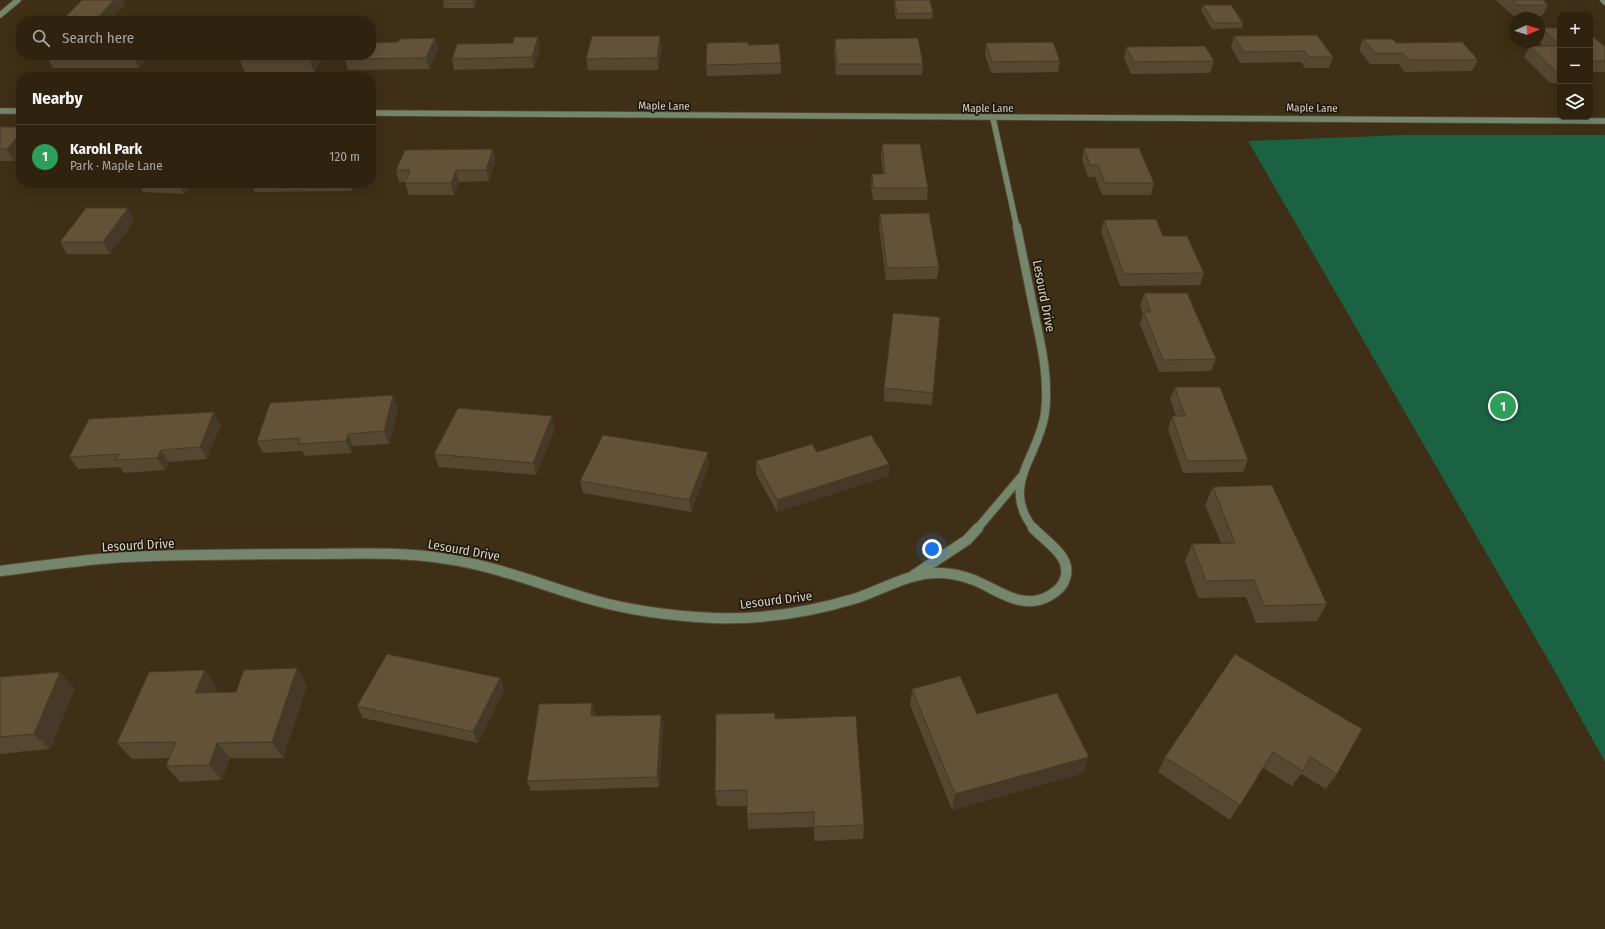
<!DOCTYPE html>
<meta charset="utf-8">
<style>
body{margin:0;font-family:"Fira Sans Condensed",sans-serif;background:#372b19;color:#f1f3f6}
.controls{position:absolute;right:12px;top:12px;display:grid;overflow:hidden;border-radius:8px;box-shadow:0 4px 16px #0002}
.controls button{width:36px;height:36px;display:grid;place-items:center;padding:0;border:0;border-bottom:1px solid #4a4030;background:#2f2310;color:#f1f3f6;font:20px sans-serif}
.compass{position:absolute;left:1509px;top:12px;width:36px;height:36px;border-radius:50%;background:#2f2310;box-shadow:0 4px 16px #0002;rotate:87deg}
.you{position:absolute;left:932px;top:549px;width:14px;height:14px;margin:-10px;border:3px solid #fff;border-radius:50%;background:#1a73e8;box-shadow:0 0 0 6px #1a73e833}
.badge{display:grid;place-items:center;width:26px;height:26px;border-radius:50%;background:#0b8043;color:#fff;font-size:13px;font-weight:700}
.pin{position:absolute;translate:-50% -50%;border:2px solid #fff;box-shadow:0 1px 4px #0006}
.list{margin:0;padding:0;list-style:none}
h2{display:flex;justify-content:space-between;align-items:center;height:52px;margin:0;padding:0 16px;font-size:17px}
h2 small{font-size:13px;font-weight:400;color:#a7a49f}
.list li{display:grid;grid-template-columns:26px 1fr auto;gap:12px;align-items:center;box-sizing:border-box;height:64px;padding:0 16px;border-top:1px solid #4a4030}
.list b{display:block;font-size:15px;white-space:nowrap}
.list p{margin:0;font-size:13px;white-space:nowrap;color:#a7a49f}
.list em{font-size:13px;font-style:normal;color:#a7a49f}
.icon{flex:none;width:22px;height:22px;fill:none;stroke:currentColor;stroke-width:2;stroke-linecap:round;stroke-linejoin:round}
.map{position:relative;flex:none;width:1605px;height:929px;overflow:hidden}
.search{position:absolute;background:#2f2310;box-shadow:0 4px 16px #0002;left:16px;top:16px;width:360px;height:44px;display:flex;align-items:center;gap:10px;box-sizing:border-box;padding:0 14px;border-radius:16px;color:#a7a49f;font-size:15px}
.panel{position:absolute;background:#2f2310;box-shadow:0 4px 16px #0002;left:16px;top:72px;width:360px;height:116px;border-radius:16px}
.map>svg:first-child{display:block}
.green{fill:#1a6241}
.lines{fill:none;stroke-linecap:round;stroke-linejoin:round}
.minor-far2-casing{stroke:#5b4c35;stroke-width:7}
.minor-far1-casing{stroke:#5b4c35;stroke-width:10}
.minor-casing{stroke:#5b4c35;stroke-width:12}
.tertiary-casing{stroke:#5b4c35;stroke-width:7}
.minor-far2{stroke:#74866c;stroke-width:5.5}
.minor-far1{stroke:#74866c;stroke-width:8}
.minor{stroke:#74866c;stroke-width:10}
.tertiary{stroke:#74866c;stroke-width:5.5}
.wall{fill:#564730}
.shaded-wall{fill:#463927}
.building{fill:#645238;stroke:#463927}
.labels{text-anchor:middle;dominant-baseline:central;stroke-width:3.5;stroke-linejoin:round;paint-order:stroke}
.far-street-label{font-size:11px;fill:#dbd1c2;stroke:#20190e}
.street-label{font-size:13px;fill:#dbd1c2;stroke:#20190e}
</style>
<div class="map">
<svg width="1605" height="929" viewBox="0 0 1605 929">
<rect width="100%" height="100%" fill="#3f2f16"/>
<path class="green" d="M1404,135H1605V762L1554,670L1248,141Z"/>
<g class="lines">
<defs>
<path id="minor-far2" d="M1603,0L1605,2
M0,111H21
M371,113C782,117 1194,117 1605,121
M993,118L1017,228"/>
<path id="minor-far1" d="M1017,227C1023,256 1029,286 1035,316C1042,348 1049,380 1045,413C1039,457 999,486 1034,529
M977,529L1021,477"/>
<path id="minor" d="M0,571C42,566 85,559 127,557C185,554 244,554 302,554C350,554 399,551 447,559C497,566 544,586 593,600C632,611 673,616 713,618C761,620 811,612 857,598C884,589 910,572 940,573C951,573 963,576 974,580C998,590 1022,611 1049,596C1056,592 1063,586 1065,579C1073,557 1046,542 1033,528
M914,575L967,540L978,528"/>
<path id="tertiary" d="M0,15L18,0"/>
</defs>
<use href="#minor-far2" class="minor-far2-casing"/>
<use href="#minor-far1" class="minor-far1-casing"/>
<use href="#minor" class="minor-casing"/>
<use href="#tertiary" class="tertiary-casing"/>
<use href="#minor-far2" class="minor-far2"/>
<use href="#minor-far1" class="minor-far1"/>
<use href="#minor" class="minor"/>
<use href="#tertiary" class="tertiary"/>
</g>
<path class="wall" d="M444,0H477L474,8H444L443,3Z
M894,0L933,13L932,19H896L894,5Z
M1496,0H1544V1L1548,5L1542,16H1513Z
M1203,5L1243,23L1242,28L1212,29L1201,10Z
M1542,28H1560V83H1550L1524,57L1530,46H1543L1539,42V33Z
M1590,34L1605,47V72H1590Z
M1234,36L1333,57L1329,68H1305L1301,62L1240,63L1231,47Z
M435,38L438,49L429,69L348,70L345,59L398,42Z
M835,39L923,64L922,75H836L834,50Z
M1363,39L1396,43L1478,60L1472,71L1404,72L1399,64H1370L1359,50Z
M986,43L1060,61L1058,72L991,73L985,54Z
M748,45L781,63V74L707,76L706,65Z
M662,47L658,70H588L586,59Z
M1126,47L1214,61L1210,73L1131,74L1124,58Z
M540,48L534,68L454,70L452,59Z
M150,55L139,68H53L47,57Z
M323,58L314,72L245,73L240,61Z
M0,127H21V153L14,161H0Z
M882,144L928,188L927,200H873L871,186L872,174H883L881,156Z
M1084,148L1154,183L1151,195H1102L1095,177H1088L1082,160Z
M493,149L495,161L489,181L459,182L454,195H409L405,183L406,182H399L396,170Z
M139,183H193L184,194L143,192Z
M251,183H356L352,191L255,192Z
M128,208L134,220L110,254H67L60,242Z
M880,214L939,267L937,279L886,280L879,226Z
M1104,220L1163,236L1204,273L1200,285L1120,286L1101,232Z
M1144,293L1216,359L1211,371L1159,372L1140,324L1143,314L1140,306Z
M1175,387L1248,460L1243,472L1183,473L1168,429L1172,416H1176L1170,399Z
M884,388L933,393L932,405L884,401Z
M393,395L398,408L389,444L353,446L351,453L305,456L302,451L263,453L257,441Z
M221,424L207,459L169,462L165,470L124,473L120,467L78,469L69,457Z
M555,429L536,475L439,467L434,454Z
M817,452L889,464L888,476L777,512L756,474V461Z
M709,465L691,512L583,493L580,481Z
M1213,487L1327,604L1317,621L1256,623L1246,597L1198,598L1185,561L1192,544L1221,543L1205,505Z
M1235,654L1337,774L1326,789L1301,774L1292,786L1263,768L1230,820L1158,772L1165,757Z
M0,677L75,688L50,749L0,754Z
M500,678L504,690L478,743L363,718L357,706Z
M307,685L283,758H230L222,780L180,782L166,766L170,758L132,759L117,743L217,687L215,693L236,692Z
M912,689L1083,773L952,810L910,705Z
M596,714L595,716L661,715L663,726L659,787L531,791L527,781Z
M775,719L864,825L863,839L814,841V827L748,829L747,814V806H717L715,791Z"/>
<path class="shaded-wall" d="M114,0H123L125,5L110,21H95Z
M474,0H477L474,8L473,3Z
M660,36L662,47L658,70L657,58Z
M538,37L540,48L534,68L532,57Z
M435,38L438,49L429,69L426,58Z
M135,55H150L139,68L134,56Z
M313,55H322L323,58L314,72L310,61Z
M21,133V153L14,161L7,149Z
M493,149L495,161L489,181L486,170Z
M456,170L459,182L454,195L451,183Z
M179,183H193L184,194Z
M349,183H356L352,191Z
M128,208L134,220L110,254L103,242Z
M393,395L398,408L389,444L384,431Z
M214,412L221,424L207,459L200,447Z
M552,416L555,429L536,475L533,463Z
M348,434L353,446L351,453L346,441Z
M161,450L169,462L165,470L157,458Z
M708,452L709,465L691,512L689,500Z
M889,464L888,476L777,512V500Z
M297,668L307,685L283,758L272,742Z
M205,670L217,687L208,709L195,693Z
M60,672L75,688L50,749L34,734Z
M500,678L504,690L478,743L473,732Z
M592,703L596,714L594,728L591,716Z
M661,715L663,726L659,787L657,777Z
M217,743L230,758L222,780L209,765Z
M1089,757L1083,773L952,810L955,794Z"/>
<path class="building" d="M82,0H114L95,21H61Z
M444,0H474L473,3H443Z
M895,0H930L933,13L897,14Z
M1513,0H1542L1548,5H1518Z
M1203,5H1231L1243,23H1214Z
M1542,28H1560V72H1556L1530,46H1560Z
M1590,34L1605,47V61H1590Z
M1317,35L1333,57H1309L1305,51L1244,52L1234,36Z
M592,36H660L657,58L586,59Z
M514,37H538L532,57L452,59L457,44L513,43Z
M435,38L426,58L345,59L347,55H371V43L398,42L400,39Z
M918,38L923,64H837L835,39Z
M1363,39H1393L1396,43L1462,42L1478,60H1409L1403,53H1375Z
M748,42V45L779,44L781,63L706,65L707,43Z
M1053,42L1060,61L992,62L986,43Z
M1205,46L1214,61L1134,62L1126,47Z
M48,55H135L134,56L47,57Z
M245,55H313L310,61H240Z
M0,127H21V133L7,149H0Z
M882,144H920L928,188H873L872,174H885Z
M1084,148H1139L1154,183H1105L1098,165H1090Z
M493,149L486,170H456L451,183H405L410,170H396L405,150Z
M86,208H128L103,242H60Z
M929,213L939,267L887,268L880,214Z
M1156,219L1163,236H1187L1204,273L1124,274L1104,220Z
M1144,293H1187L1216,359L1163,360L1144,312H1151Z
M893,313L940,317L933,393L884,388Z
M1175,387H1220L1248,460L1187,461L1172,416H1185Z
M393,395L384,431L348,434L346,441L299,444L300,438L257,441L270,403Z
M458,408L552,416L533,463L434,454Z
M214,412L200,447L161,450L157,458L115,460L119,454L69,457L89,419Z
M603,435L708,452L689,500L580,481Z
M871,435L889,464L777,500L756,461L812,444L817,452Z
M1272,485L1327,604L1264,606L1254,580L1206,581L1192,544L1235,543L1213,487Z
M387,654L500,678L473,732L357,706Z
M1235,654L1362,729L1337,774L1310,757L1303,771L1273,752L1240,805L1165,757Z
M297,668L272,742L217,743L209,765L166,766L176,742L117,743L149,672L205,670L195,693L236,692L244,670Z
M60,672L34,734L0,737V677Z
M960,676L977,714L1057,693L1089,757L955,794L912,689Z
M592,703L591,716L661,715L657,777L527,781L539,704Z
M775,713V719L856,716L864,825L814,827V812L747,814V790L715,791L716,714Z"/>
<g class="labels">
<g class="far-street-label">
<text transform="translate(664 106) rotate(1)">Maple Lane</text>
<text x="988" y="108">Maple Lane</text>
<text transform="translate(1312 108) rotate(1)">Maple Lane</text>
</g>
<g class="street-label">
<text transform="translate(1044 296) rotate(79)">Lesourd Drive</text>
<text transform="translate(138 545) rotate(-3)">Lesourd Drive</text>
<text transform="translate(464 550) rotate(10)">Lesourd Drive</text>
<text transform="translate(776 600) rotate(-7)">Lesourd Drive</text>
</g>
</g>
</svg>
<div class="controls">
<button>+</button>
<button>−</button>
<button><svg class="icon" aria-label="layers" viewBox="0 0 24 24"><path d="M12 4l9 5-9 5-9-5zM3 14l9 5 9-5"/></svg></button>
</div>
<svg class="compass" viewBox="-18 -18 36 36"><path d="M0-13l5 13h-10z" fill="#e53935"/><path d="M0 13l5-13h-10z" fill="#a7a49f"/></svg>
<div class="you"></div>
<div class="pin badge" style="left:1503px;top:406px;background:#2e9e5b">1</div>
<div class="search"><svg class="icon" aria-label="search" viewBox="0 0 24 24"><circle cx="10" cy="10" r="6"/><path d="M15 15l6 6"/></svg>Search here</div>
<section class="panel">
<h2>Nearby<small></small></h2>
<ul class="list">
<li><span class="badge" style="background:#2e9e5b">1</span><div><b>Karohl Park</b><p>Park · Maple Lane</p></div><em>120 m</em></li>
</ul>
</section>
</div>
